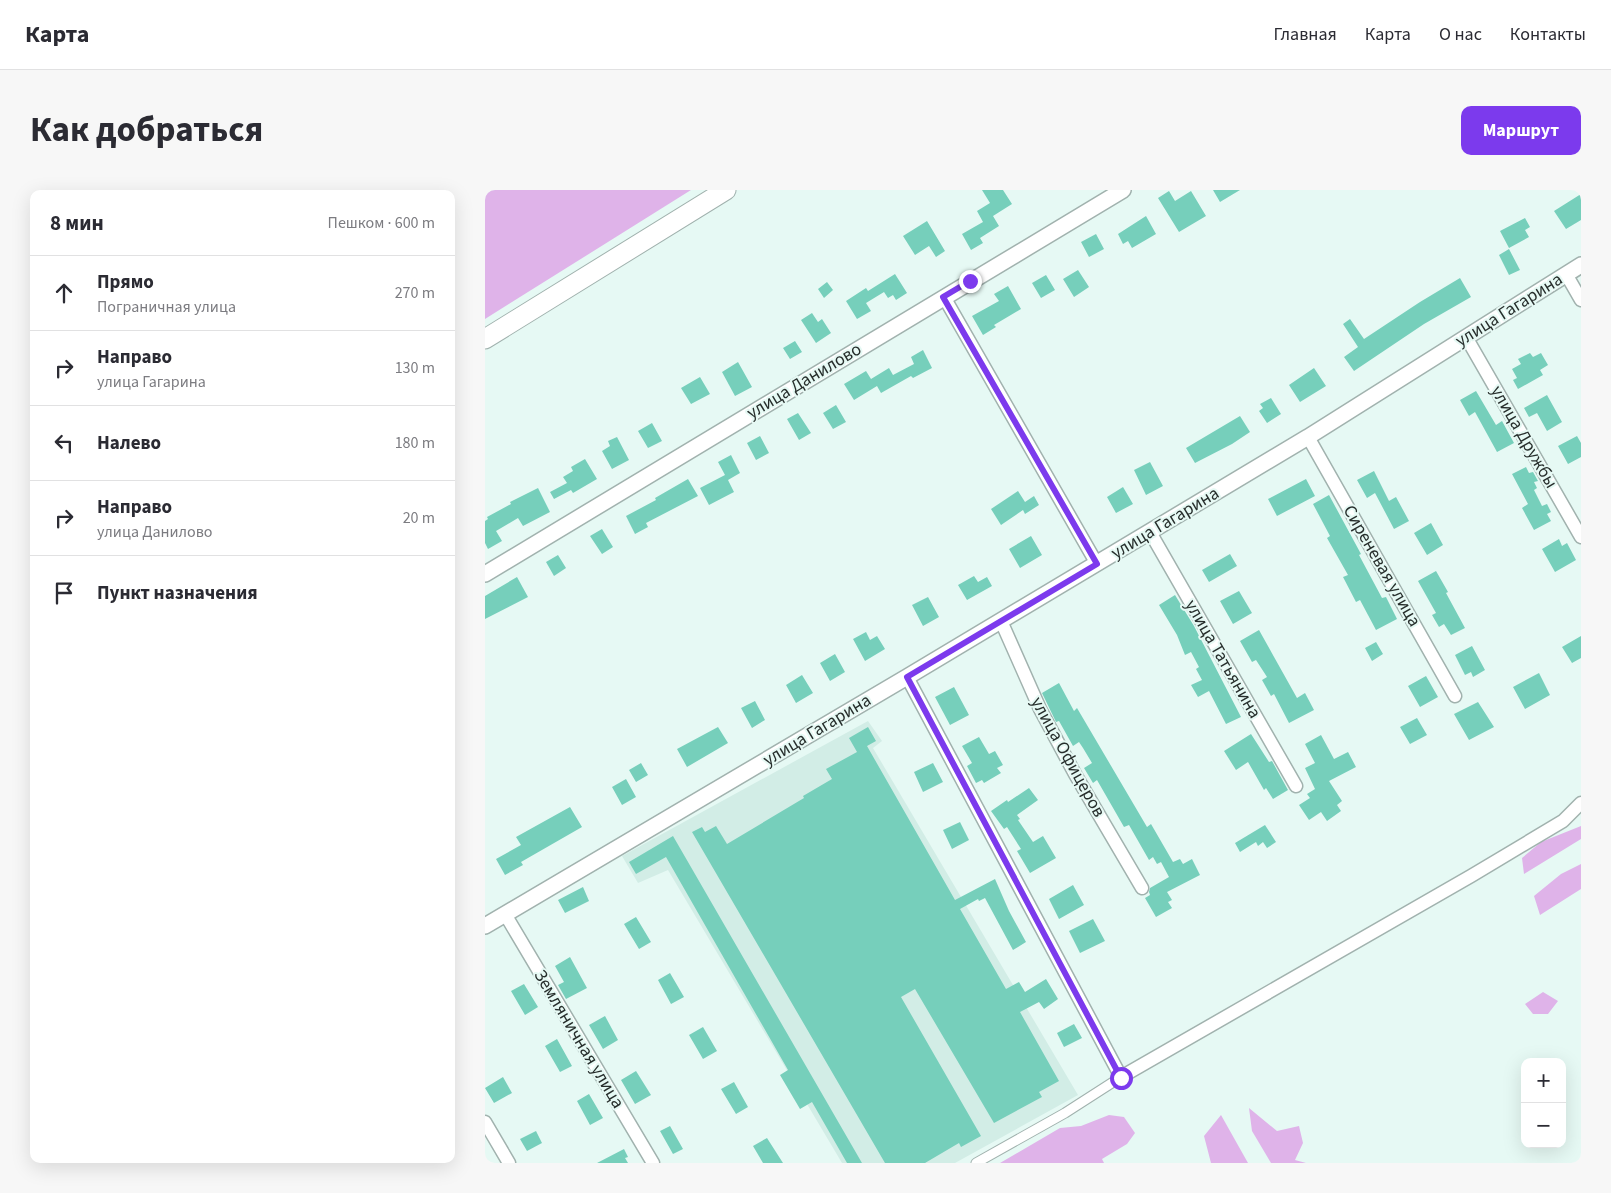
<!DOCTYPE html>
<html lang="ru">
<meta charset="utf-8">
<style>
body{margin:0;font-family:"Source Sans 3",sans-serif;background:#f7f7f7;color:#2b2b33}
.controls{position:absolute;right:15px;bottom:15px;display:grid;overflow:hidden;border-radius:10px;box-shadow:0 5px 20px #0002}
.controls button{width:45px;height:45px;display:grid;place-items:center;padding:0;border:0;border-bottom:1px solid #e1e1e2;background:#fff;color:#2b2b33;font:25px sans-serif}
.stop{position:absolute;width:15px;height:15px;margin:-11px;border:4px solid #7c3aed;border-radius:50%;background:#fff}
.stop.end{background:#7c3aed;border-color:#fff;box-shadow:0 1px 5px #0008}
.list{margin:0;padding:0;list-style:none}
h2{display:flex;justify-content:space-between;align-items:center;height:65px;margin:0;padding:0 20px;font-size:21px}
h2 small{font-size:16px;font-weight:400;color:#7c7c81}
.list li{display:grid;grid-template-columns:32px 1fr auto;gap:15px;align-items:center;box-sizing:border-box;height:75px;padding:0 20px;border-top:1px solid #e1e1e2}
.list b{display:block;font-size:19px;white-space:nowrap}
.list p{margin:0;font-size:16px;white-space:nowrap;color:#7c7c81}
.list em{font-size:16px;font-style:normal;color:#7c7c81}
.icon{flex:none;width:28px;height:28px;fill:none;stroke:currentColor;stroke-width:2;stroke-linecap:round;stroke-linejoin:round}
.map{position:relative;flex:none;width:1096px;height:973px;overflow:hidden;border-radius:10px}
header{display:flex;align-items:center;gap:30px;box-sizing:border-box;height:70px;padding:0 25px;background:#fff;border-bottom:1px solid #e1e1e2}
header strong{font-size:24px}
nav{display:flex;gap:28px;margin-inline-start:auto;font-size:18px}
.intro{display:flex;align-items:center;justify-content:space-between;box-sizing:border-box;height:120px;padding:0 30px}
h1{margin:0;font-size:35px}
.button{padding:12px 22px;border-radius:10px;background:#7c3aed;color:#fff;font-size:18px;font-weight:700}
main{display:flex;gap:30px;padding:0 30px}
aside{flex:1;background:#fff;border-radius:10px;box-shadow:0 5px 20px #0002}
.map>svg:first-child{display:block}
.built{fill:#d2ede6}
.green{fill:#dfb3e9}
.building{fill:#76cfbb}
.lines{fill:none;stroke-linecap:round;stroke-linejoin:round}
.pedestrian-casing{stroke:#a1b2ae;stroke-width:11}
.minor-casing{stroke:#a1b2ae;stroke-width:15}
.tertiary-casing{stroke:#a1b2ae;stroke-width:18}
.primary-casing{stroke:#a1b2ae;stroke-width:21}
.pedestrian{stroke:#fff;stroke-width:9}
.minor{stroke:#fff;stroke-width:12}
.tertiary{stroke:#fff;stroke-width:15}
.primary{stroke:#fff;stroke-width:19}
.route{stroke:#7c3aed;stroke-width:6}
.labels{text-anchor:middle;dominant-baseline:central;stroke-width:4;stroke-linejoin:round;paint-order:stroke}
.street-label{font-size:18px;fill:#272e2c;stroke:#e6f9f4}
</style>
<header>
<strong>Карта</strong>
<nav><a>Главная</a><a>Карта</a><a>О нас</a><a>Контакты</a></nav>
</header>
<div class="intro"><h1>Как добраться</h1><a class="button">Маршрут</a></div>
<main>
<aside>
<h2>8 мин<small>Пешком · 600 m</small></h2>
<ul class="list">
<li><svg class="icon" aria-label="ahead" viewBox="0 0 24 24"><path d="M12 20V5M6 11l6-6 6 6"/></svg><div><b>Прямо</b><p>Пограничная улица</p></div><em>270 m</em></li>
<li><svg class="icon" aria-label="right" viewBox="0 0 24 24"><path d="M7 20v-9h11M14 6l5 5-5 5"/></svg><div><b>Направо</b><p>улица Гагарина</p></div><em>130 m</em></li>
<li><svg class="icon" aria-label="left" viewBox="0 0 24 24"><path d="M17 20v-9H6M10 6l-5 5 5 5"/></svg><div><b>Налево</b></div><em>180 m</em></li>
<li><svg class="icon" aria-label="right" viewBox="0 0 24 24"><path d="M7 20v-9h11M14 6l5 5-5 5"/></svg><div><b>Направо</b><p>улица Данилово</p></div><em>20 m</em></li>
<li><svg class="icon" aria-label="arrive" viewBox="0 0 24 24"><path d="M6 21V4h12l-3 4 3 4H6"/></svg><div><b>Пункт назначения</b></div></li>
</ul>
</aside>
<div class="map">
<svg width="1096" height="973" viewBox="0 0 1096 973">
<rect width="100%" height="100%" fill="#e6f9f4"/>
<path class="built" d="M383,531L397,551L388,558L593,905L470,973H357L183,680L153,693L137,666Z"/>
<path class="green" d="M0,0H206L0,129Z
M1096,636V649L1039,684L1037,668L1056,652Z
M1096,674V699L1055,725L1049,706L1076,684Z
M1058,802L1073,811L1063,824H1048L1040,814Z
M764,918L792,941L814,936L818,953L810,970L821,973H786L767,941Z
M624,925L639,927L650,943L642,954L617,969L619,973H515L575,938L596,936Z
M736,925L763,973H726L719,946Z"/>
<path class="building" d="M497,0H518L527,14L508,26L514,36L495,48L498,53L486,60L477,44L498,32L492,21L505,13Z
M728,0H755L735,12Z
M684,1L690,11L706,1L721,26L694,42L673,8Z
M1096,4V30L1081,39L1069,21Z
M661,26L671,44L647,58L643,51L638,54L633,44Z
M1040,28L1045,37L1040,40L1044,47L1024,58L1015,41Z
M442,31L460,61L451,67L444,56L430,65L418,46Z
M611,44L619,59L604,67L596,52Z
M1024,59L1035,80L1024,85L1014,65Z
M593,80L604,97L589,107L578,89Z
M410,84L422,103L411,110L408,105L403,108L399,102L381,113L386,121L372,129L361,111L381,98L383,101Z
M561,85L570,100L556,108L547,93Z
M975,88L986,107L939,134L869,181L859,167L873,157L858,134L865,129L879,149L935,112Z
M342,92L348,100L339,108L333,99Z
M523,96L536,119L509,135L511,137L498,145L487,126L514,111L509,104Z
M327,123L333,132L337,129L346,143L331,153L316,130Z
M310,151L317,162L305,169L298,158Z
M438,160L447,178L428,188L426,186L396,203L392,196L369,210L359,194L381,181L386,189L404,178L408,185L429,174L426,167Z
M1045,163L1048,167L1056,163L1063,175L1055,180L1058,185L1033,199L1028,190L1032,188L1027,179L1036,174L1033,169Z
M253,172L267,197L250,206L237,182Z
M829,178L841,196L815,212L804,195Z
M215,187L225,204L206,214L196,198Z
M991,201L1011,235L1017,231L1029,253L1012,262L990,222L984,226L975,210Z
M1062,205L1077,232L1062,241L1052,223L1044,227L1039,218Z
M786,208L796,224L782,233L774,221L778,218L775,214Z
M351,215L361,232L348,239L338,223Z
M313,223L326,243L314,250L302,229Z
M755,226L765,242L747,254L710,273L701,258Z
M167,233L177,251L163,258L153,241Z
M275,246L284,263L271,270L262,253Z
M1092,246L1096,253V267L1083,274L1073,256Z
M132,247L144,270L127,279L117,261L125,256L123,251Z
M246,265L255,283L243,290L249,302L224,315L215,298L240,285L233,272Z
M100,269L112,289L88,303L86,300L69,309L65,302L82,293L78,287L88,281L86,277Z
M665,272L678,296L661,305L649,280Z
M1041,277L1044,283L1048,282L1053,291L1049,292L1052,298L1049,300L1057,316L1062,314L1066,322L1062,324L1066,331L1049,340L1037,318L1043,314L1027,284Z
M889,281L904,311L911,307L924,331L909,339L890,303L882,308L872,290Z
M203,289L213,306L161,333L163,337L150,344L141,326L171,310L170,308Z
M821,289L830,306L792,326L783,309Z
M638,297L648,314L631,323L622,307Z
M53,298L65,322L38,336L33,328L11,341L17,351L3,359L0,353V331L3,329L2,327L26,314L25,312Z
M533,301L540,312L549,306L554,315L540,324L538,320L516,335L506,319Z
M844,305L876,364L874,365L897,408L901,407L912,429L891,440L875,410L871,412L858,387L863,385L842,348L845,346L828,314Z
M946,333L958,355L942,365L929,343Z
M117,339L128,357L117,364L105,346Z
M546,346L557,365L535,378L524,359Z
M1074,349L1077,356L1082,353L1091,370L1070,382L1057,359Z
M745,364L752,376L724,392L717,380Z
M73,365L81,378L69,386L61,372Z
M951,381L963,402L961,403L980,438L966,445L959,434L954,437L947,425L951,423L933,391Z
M489,386L493,392L502,387L507,396L482,410L473,395Z
M32,387L43,407L0,429V406Z
M754,401L767,423L748,434L735,411Z
M690,405L709,436L756,527L741,534L724,501L713,507L706,495L717,490L711,479L714,477L706,462L700,465L692,445L674,415Z
M443,407L454,427L438,436L427,415Z
M774,440L812,508L820,503L829,520L804,533L789,504L786,506L777,490L782,487L771,470L767,472L755,451Z
M381,442L385,450L392,446L400,459L380,471L368,449Z
M1096,446V468L1087,473L1077,457Z
M891,452L898,464L887,471L880,458Z
M987,456L1000,480L988,487L986,482L980,485L970,465Z
M350,464L360,482L345,491L335,473Z
M1054,483L1065,505L1040,519L1028,497Z
M317,485L328,503L311,513L301,495Z
M941,486L953,507L935,517L923,496Z
M574,493L589,521L592,518L662,637L666,634L688,672L695,669L698,674L707,669L715,685L682,702L687,710L683,712L687,718L671,727L660,708L665,705L664,702L665,698L684,687L676,672L672,674L668,667L664,670L644,635L639,637L612,590L608,593L599,578L607,573L598,558L594,552L588,556L574,531L571,532L557,503Z
M469,497L484,525L465,535L450,507Z
M270,511L280,530L267,538L256,518Z
M993,512L1009,537L984,550L969,524Z
M932,528L942,545L925,554L915,537Z
M233,537L243,553L202,577L192,559Z
M383,537L391,551L382,556L470,710L510,689L524,721L541,752L528,760L500,708L494,711L493,709L475,719L521,799L534,792L540,802L561,789L573,809L559,819L554,812L535,822L574,891L554,902L557,907L509,933L430,799L416,807L496,946L476,957L474,953L440,973H400L207,642L217,637L220,642L231,636L242,654L319,608L318,606L347,589L341,579L372,562L364,548Z
M766,544L784,572L787,571L803,600L788,609L781,598L779,600L763,572L751,580L739,561Z
M836,545L849,569L863,562L871,577L844,591L857,611L852,615L856,621L842,631L836,622L824,630L814,615L825,608L822,604L830,599L820,578L830,573L820,554Z
M494,547L504,564L510,561L518,575L512,578L516,583L499,593L497,590L491,593L482,576L487,573L477,556Z
M156,573L163,585L151,592L144,580Z
M448,573L458,592L438,602L429,582Z
M141,589L151,607L137,615L127,597Z
M544,598L553,610L532,625L535,629L533,630L548,652L558,646L571,668L545,683L532,661L536,659L522,637L519,639L506,621L522,610L523,612Z
M85,617L97,637L36,672L38,675L20,685L11,669L36,655L31,647Z
M475,632L484,650L467,659L458,640Z
M780,635L791,652L782,658L778,652L773,656L771,652L755,662L750,653Z
M188,646L377,973H362L327,912L315,919L295,885L303,880L181,667L151,684L144,672Z
M588,695L599,715L574,729L564,709Z
M98,697L104,711L80,723L73,710Z
M151,727L166,752L154,759L139,734Z
M608,729L620,751L595,763L584,741Z
M85,767L102,798L81,809L73,795L79,792L70,776Z
M185,783L199,807L186,814L173,790Z
M39,794L53,817L40,825L26,801Z
M120,826L133,850L118,859L104,835Z
M589,834L597,848L579,857L572,843Z
M218,837L232,861L218,869L204,845Z
M72,849L87,876L75,882L60,856Z
M151,881L166,905L150,914L136,890Z
M18,887L27,903L9,913L0,898Z
M249,892L263,917L251,924L236,899Z
M104,904L118,928L105,935L92,911Z
M185,936L198,959L188,964L175,941Z
M51,941L57,953L42,961L35,949Z
M282,948L298,973H278L268,956Z
M139,959L143,967L140,968L143,973H112Z"/>
<g class="lines">
<defs>
<path id="pedestrian" d="M491,973L580,923L636,887"/>
<path id="minor" d="M1081,84L1096,110
M459,107L612,374
M981,147L1096,347
M823,247L970,506
M665,342L811,596
M516,431L555,519L590,584L657,698
M422,487L636,887L986,686L1078,631L1096,613
M20,724L168,973
M0,932L24,973"/>
<path id="tertiary" d="M0,384L638,0
M0,736L422,487L823,247L1096,75"/>
<path id="primary" d="M0,149L241,0"/>
</defs>
<use href="#pedestrian" class="pedestrian-casing"/>
<use href="#minor" class="minor-casing"/>
<use href="#tertiary" class="tertiary-casing"/>
<use href="#primary" class="primary-casing"/>
<use href="#pedestrian" class="pedestrian"/>
<use href="#minor" class="minor"/>
<use href="#tertiary" class="tertiary"/>
<use href="#primary" class="primary"/>
</g>
<g class="lines">
<path class="route" d="M485,91L458,107L612,374L422,487L636,888"/>
</g>
<g class="labels">
<g class="street-label">
<text transform="translate(1024 120) rotate(-32)">улица Гагарина</text>
<text transform="translate(319 191) rotate(-31)">улица Данилово</text>
<text transform="translate(1039 247) rotate(60)">улица Дружбы</text>
<text transform="translate(680 333) rotate(-31)">улица Гагарина</text>
<text transform="translate(897 376) rotate(60)">Сиреневая улица</text>
<text transform="translate(738 469) rotate(60)">улица Татьянина</text>
<text transform="translate(332 540) rotate(-31)">улица Гагарина</text>
<text transform="translate(583 567) rotate(61)">улица Офицеров</text>
<text transform="translate(94 849) rotate(59)">Земляничная улица</text>
</g>
</g>
</svg>
<div class="controls">
<button>+</button>
<button>−</button>
</div>
<div class="stop" style="left:636px;top:888px"></div>
<div class="stop end" style="left:485px;top:91px"></div>
</div>
</main>
